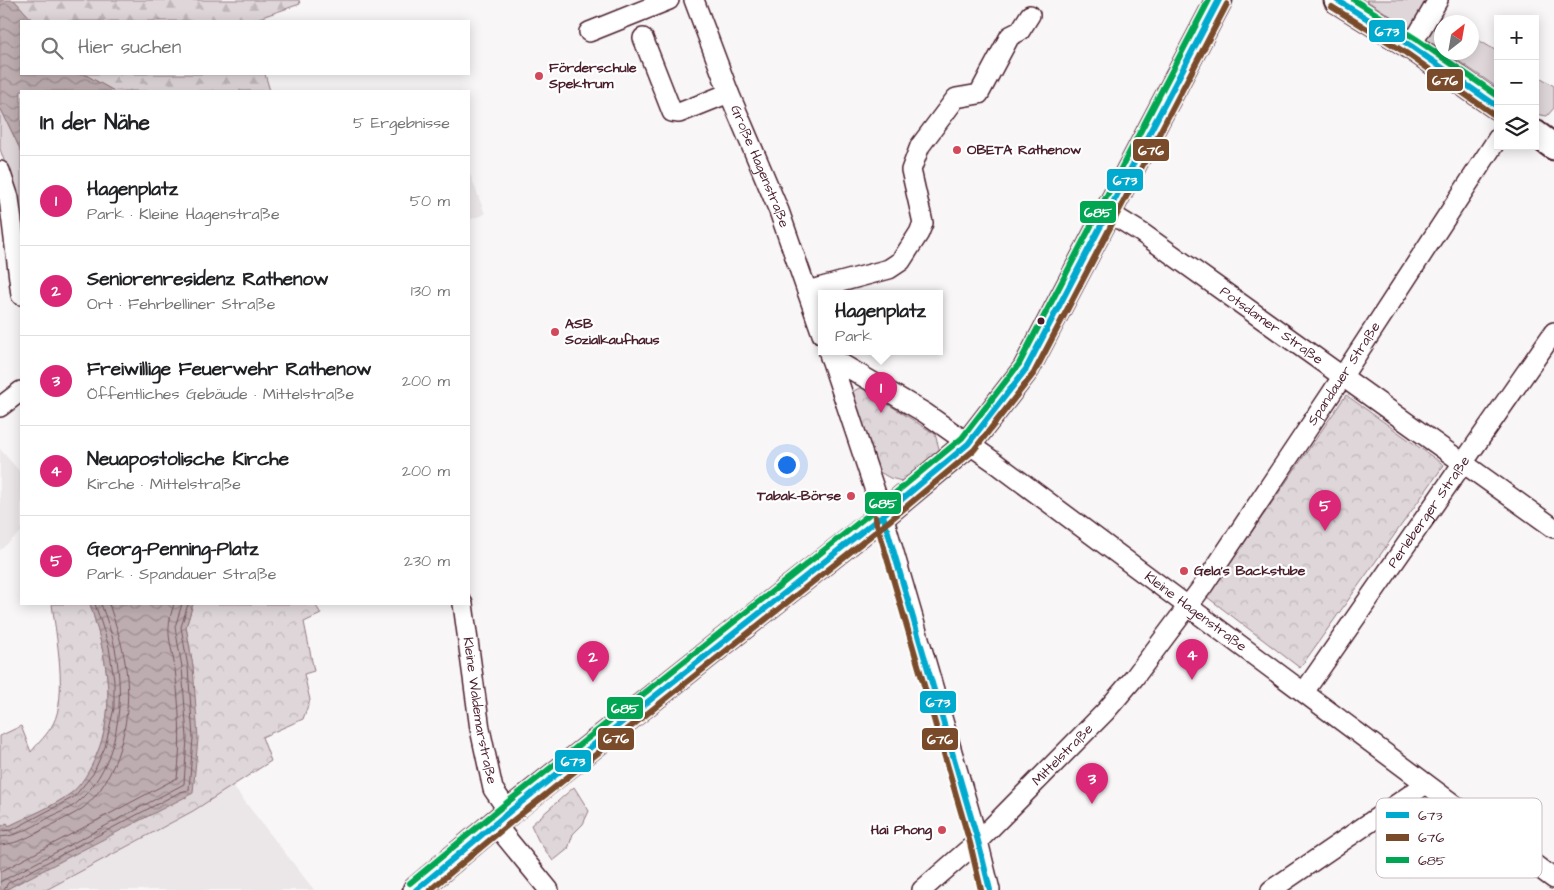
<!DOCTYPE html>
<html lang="de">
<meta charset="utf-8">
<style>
body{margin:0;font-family:"Architects Daughter",sans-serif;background:#f6f6f6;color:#202124}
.controls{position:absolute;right:15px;top:15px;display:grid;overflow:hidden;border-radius:0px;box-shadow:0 2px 12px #0003}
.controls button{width:45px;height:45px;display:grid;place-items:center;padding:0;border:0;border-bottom:1px solid #e0e0e0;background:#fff;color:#202124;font:25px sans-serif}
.compass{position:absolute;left:1434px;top:15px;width:45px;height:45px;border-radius:50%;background:#fff;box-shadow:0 2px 12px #0003;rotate:31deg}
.you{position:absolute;left:786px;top:464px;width:18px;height:18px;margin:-12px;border:4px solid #fff;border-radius:50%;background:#1a73e8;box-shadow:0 0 0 8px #1a73e833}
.badge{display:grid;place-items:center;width:32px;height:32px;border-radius:50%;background:#db2777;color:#fff;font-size:16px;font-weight:700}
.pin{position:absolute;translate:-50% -41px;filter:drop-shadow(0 1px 2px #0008)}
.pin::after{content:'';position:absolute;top:26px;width:18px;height:15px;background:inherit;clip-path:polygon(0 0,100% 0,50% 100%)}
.popup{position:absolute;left:818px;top:290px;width:125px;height:65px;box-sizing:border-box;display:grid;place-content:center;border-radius:0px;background:#fff;filter:drop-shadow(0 1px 4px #0005);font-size:16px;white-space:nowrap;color:#757577}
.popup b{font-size:19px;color:#202124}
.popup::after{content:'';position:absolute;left:50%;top:100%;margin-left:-10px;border:10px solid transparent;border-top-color:#fff}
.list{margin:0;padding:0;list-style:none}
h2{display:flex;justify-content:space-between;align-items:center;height:65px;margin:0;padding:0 20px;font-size:21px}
h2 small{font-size:16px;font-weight:400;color:#757577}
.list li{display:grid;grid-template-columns:32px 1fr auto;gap:15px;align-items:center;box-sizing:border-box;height:90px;padding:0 20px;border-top:1px solid #e0e0e0}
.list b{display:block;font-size:19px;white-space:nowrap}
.list p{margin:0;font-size:16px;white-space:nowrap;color:#757577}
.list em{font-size:16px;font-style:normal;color:#757577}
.icon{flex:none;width:28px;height:28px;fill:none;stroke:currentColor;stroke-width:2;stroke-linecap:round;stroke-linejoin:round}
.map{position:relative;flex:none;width:1554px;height:890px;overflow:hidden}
.search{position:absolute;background:#fff;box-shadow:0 2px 12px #0003;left:20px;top:20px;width:450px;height:55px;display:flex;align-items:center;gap:12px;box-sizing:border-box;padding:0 18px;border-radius:0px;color:#757577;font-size:19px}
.panel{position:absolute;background:#fff;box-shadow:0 2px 12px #0003;left:20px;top:90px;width:450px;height:515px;border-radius:0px}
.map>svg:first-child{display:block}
.built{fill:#ebe6e8}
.green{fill:#ded6d9;stroke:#947a82}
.forest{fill:url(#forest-firs);stroke:#947a82}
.park{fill:url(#park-crowns);stroke:#947a82}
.water{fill:url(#water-waves);stroke:#8f747b}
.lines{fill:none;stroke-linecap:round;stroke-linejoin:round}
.shore{stroke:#785860;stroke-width:1}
.minor-casing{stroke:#4a1f2b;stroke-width:22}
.major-casing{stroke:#4a1f2b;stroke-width:29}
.minor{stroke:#fff;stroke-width:19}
.major{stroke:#fff;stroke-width:25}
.bus-1-casing{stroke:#fff;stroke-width:10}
.bus-2-casing{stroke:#fff;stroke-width:10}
.bus-3-casing{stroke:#fff;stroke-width:10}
.bus-1{stroke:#00a9ce;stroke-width:6}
.bus-2{stroke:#7a4b2a;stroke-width:6}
.bus-3{stroke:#00a651;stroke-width:6}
.poi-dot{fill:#d1495b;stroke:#fff;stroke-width:2}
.bus-dot{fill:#4a1f2b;stroke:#fff;stroke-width:2}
.labels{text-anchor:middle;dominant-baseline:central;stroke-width:4.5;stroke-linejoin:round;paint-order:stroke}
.poi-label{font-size:14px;font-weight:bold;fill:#4a1f2b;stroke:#fff;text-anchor:start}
.street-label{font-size:14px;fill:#4a1f2b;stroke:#fff}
.key{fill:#fff;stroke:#c9bcbf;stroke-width:1}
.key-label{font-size:14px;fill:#4a1f2b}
.line-badge{stroke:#fff;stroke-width:2}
.badge-label{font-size:14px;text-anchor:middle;font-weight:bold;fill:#fff}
</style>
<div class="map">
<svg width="1554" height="890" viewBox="0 0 1554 890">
<defs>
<pattern id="forest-firs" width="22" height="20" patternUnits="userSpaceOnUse" patternTransform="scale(1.25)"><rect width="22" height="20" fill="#ded6d9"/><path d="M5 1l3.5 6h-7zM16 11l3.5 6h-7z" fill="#c0b7ba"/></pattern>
<pattern id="park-crowns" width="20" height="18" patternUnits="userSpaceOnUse" patternTransform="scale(1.25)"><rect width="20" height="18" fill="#ded6d9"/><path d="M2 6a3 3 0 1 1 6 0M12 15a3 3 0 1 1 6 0" fill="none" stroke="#c0b7ba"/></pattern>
<pattern id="water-waves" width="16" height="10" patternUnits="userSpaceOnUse" patternTransform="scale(1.25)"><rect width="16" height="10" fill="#bdadb0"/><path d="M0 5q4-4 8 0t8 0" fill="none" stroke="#9c8c8f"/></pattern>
</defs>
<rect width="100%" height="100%" fill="#f8f6f7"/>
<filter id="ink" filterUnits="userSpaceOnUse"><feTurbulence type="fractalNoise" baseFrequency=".02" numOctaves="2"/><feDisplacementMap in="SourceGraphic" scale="10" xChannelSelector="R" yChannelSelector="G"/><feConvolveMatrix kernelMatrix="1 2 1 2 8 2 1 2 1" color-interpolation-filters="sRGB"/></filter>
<g filter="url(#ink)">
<path class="built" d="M470,174L485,214L469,220V175Z
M0,449L21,473V532L0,550Z
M231,784L314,890H46L193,811Z"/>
<path class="green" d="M1366,0H1432L1436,15L1449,22H1442L1441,49Z
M1472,36L1498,52V88L1447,53L1472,52Z
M1535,74L1554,86V108L1547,116L1535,114Z
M0,107L21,151V236L14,189L0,149Z"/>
<path class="forest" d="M14,0H299L300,4L250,21H33Z
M84,74H265L270,91H114Z"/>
<path class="park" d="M861,387L935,434L940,452L902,481L890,478L878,471L852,392Z
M1346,395L1444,465L1300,668L1207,597Z
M52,604H90C106,655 118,705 96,757C90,770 82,786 70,794C52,807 29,816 9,826L7,823L0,827V736L21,726L31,752C38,743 48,734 53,724C68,696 56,635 52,604Z
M193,604H315L321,614L304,622L314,671L304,674L310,700L303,719L262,737L271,761L193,811L46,890H5L183,796L186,798L193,666L186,627Z
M574,787L589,811L583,824L573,834L568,849L553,861L538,840L531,825Z"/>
<path class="water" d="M0,0H14L33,21H21V74H84L114,91H21V151L0,107Z
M90,604H193L186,627L193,666L198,738L193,793L5,890H0V827L7,823L9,826C29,816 52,807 70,794C82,785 90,770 96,756C118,705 106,655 90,604Z"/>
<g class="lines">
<path class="shore" d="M0,831L12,830L74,797L93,774L105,747L114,708V680L109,647L95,604
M0,837C20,836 35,825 52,816C61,812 72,808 79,801C120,764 125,699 115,648C112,633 106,618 101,604
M0,845C21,844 37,832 56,823C65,818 75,814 83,808C118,780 131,721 127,678C125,652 117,628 109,604
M0,872L177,778C182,743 179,704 175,669C171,640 164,634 174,604
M0,882L184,784L187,738L182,667L175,627L182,604
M4,890L8,883L180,792L189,790L193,738L188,667L181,627L188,604"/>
<defs>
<g id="minor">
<path id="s1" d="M694,0L729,93L779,211L822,334"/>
<path d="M589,32L669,0"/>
<path d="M643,38L672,112L679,113L729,93"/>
<path d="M1411,46L1438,0"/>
<path d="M0,171L9,198L21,295"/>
<path id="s2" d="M1108,212L1142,233L1554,528"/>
<path d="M807,291L889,269L901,261L919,233L923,223L911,170L920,146L956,98L979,94L1010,36L1020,31L1030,15"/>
<path d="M829,353L883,515L978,841L990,890"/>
<path id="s3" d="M830,357L925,413L993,461L1554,879"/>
<path d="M0,407L21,391"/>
<path id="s4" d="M463,604L480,729L493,789L509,812"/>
<path id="s5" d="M1304,692L1554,332"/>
<path d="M495,824L549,890"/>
<path id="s6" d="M922,890L978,841L1105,712L1134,678L1203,586L1331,394L1498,138"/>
<path d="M1271,890L1426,784"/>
</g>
<path id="major" d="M1337,0L1411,46L1498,107
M1535,133L1554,147
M416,890L509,812L883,515L968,444L1026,369L1219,0"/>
</defs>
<use href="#minor" class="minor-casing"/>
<use href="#major" class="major-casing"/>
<use href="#minor" class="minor"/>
<use href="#major" class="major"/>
<defs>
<path id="bus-1" d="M1337,0L1411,46L1498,107
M883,515L978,841L990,890
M416,890L509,812L883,515L968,444L1026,369L1219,0"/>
<path id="bus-2" d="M1332,7L1406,53L1493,114
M875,517L970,843L981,890
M430,890L515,819L888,522L974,450L1034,373L1227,4"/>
<path id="bus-3" d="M1354,0L1416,39L1498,96
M410,883L504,805L877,508L962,438L1019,364L1209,0"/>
</defs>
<use href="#bus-1" class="bus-1-casing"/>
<use href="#bus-2" class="bus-2-casing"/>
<use href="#bus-3" class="bus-3-casing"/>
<use href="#bus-1" class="bus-1"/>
<use href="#bus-2" class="bus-2"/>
<use href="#bus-3" class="bus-3"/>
</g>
</g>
<g class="poi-dot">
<circle cx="539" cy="76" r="5"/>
<circle cx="957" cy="150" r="5"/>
<circle cx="555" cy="332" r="5"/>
<circle cx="851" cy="496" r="5"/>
<circle cx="1184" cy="571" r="5"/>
<circle cx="942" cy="830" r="5"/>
</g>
<circle class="bus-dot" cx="1041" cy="321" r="4.5"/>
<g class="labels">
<g class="poi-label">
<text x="549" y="68">Förderschule<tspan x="549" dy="16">Spektrum</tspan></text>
<text x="967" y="150">OBETA Rathenow</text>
<text x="565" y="324">ASB<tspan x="565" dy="16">Sozialkaufhaus</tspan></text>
<text x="841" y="496" text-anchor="end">Tabak-Börse</text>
<text x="1194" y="571">Gela's Backstube</text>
<text x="932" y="830" text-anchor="end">Hai Phong</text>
</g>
<g class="street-label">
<text stroke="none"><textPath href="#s1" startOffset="179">Große Hagenstraße</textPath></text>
<text stroke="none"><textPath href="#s2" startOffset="199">Potsdamer Straße</textPath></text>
<text stroke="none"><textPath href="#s6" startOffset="670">Spandauer Straße</textPath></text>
<text stroke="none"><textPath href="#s5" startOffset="219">Perleberger Straße</textPath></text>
<text stroke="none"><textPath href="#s3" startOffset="446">Kleine Hagenstraße</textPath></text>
<text stroke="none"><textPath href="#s4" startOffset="108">Kleine Waldemarstraße</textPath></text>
<text stroke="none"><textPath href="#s6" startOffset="195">Mittelstraße</textPath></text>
</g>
</g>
<rect x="1376" y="798" width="166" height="80" rx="8" class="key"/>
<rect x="1386" y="812" width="23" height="6" fill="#00a9ce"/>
<rect x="1386" y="834" width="23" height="7" fill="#7a4b2a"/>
<rect x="1386" y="857" width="23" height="6" fill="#00a651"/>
<g class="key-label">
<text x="1418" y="820">673</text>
<text x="1418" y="842">676</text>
<text x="1418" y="865">685</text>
</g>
<g class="line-badge">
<rect x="1368" y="19" width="38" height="24" rx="5" fill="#00a9ce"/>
<rect x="1426" y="68" width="38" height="24" rx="5" fill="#7a4b2a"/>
<rect x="1132" y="138" width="38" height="24" rx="5" fill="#7a4b2a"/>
<rect x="1106" y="168" width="38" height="24" rx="5" fill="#00a9ce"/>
<rect x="1079" y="200" width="38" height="24" rx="5" fill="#00a651"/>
<rect x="864" y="491" width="38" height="24" rx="5" fill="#00a651"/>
<rect x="919" y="690" width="38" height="24" rx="5" fill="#00a9ce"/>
<rect x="606" y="696" width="38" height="24" rx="5" fill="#00a651"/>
<rect x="597" y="727" width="38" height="24" rx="5" fill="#7a4b2a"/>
<rect x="921" y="727" width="38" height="24" rx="5" fill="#7a4b2a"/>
<rect x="554" y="749" width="38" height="24" rx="5" fill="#00a9ce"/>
</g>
<g class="badge-label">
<text x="1387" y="36">673</text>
<text x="1445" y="85">676</text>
<text x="1151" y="155">676</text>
<text x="1125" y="185">673</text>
<text x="1098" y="217">685</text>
<text x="883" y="508">685</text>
<text x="938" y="707">673</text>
<text x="625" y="713">685</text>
<text x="616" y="743">676</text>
<text x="940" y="744">676</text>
<text x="573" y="766">673</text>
</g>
</svg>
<div class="controls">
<button>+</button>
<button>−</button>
<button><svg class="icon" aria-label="layers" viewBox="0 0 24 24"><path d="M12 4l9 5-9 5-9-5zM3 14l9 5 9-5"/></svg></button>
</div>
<svg class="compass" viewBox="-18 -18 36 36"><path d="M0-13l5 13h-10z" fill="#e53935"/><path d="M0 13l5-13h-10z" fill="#757577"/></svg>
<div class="you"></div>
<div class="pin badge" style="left:881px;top:413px">1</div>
<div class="popup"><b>Hagenplatz</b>Park</div>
<div class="pin badge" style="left:593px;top:682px">2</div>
<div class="pin badge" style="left:1092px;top:804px">3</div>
<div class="pin badge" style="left:1192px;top:680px">4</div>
<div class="pin badge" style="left:1325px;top:531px">5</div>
<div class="search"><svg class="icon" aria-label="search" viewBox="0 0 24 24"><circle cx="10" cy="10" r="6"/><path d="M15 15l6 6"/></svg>Hier suchen</div>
<section class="panel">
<h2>In der Nähe<small>5 Ergebnisse</small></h2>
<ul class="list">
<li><span class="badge">1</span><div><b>Hagenplatz</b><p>Park · Kleine Hagenstraße</p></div><em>50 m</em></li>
<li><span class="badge">2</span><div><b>Seniorenresidenz Rathenow</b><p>Ort · Fehrbelliner Straße</p></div><em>130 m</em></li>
<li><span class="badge">3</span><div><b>Freiwillige Feuerwehr Rathenow</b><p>Öffentliches Gebäude · Mittelstraße</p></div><em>200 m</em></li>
<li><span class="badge">4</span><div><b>Neuapostolische Kirche</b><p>Kirche · Mittelstraße</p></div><em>200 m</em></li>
<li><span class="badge">5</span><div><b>Georg-Penning-Platz</b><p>Park · Spandauer Straße</p></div><em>230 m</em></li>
</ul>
</section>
</div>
